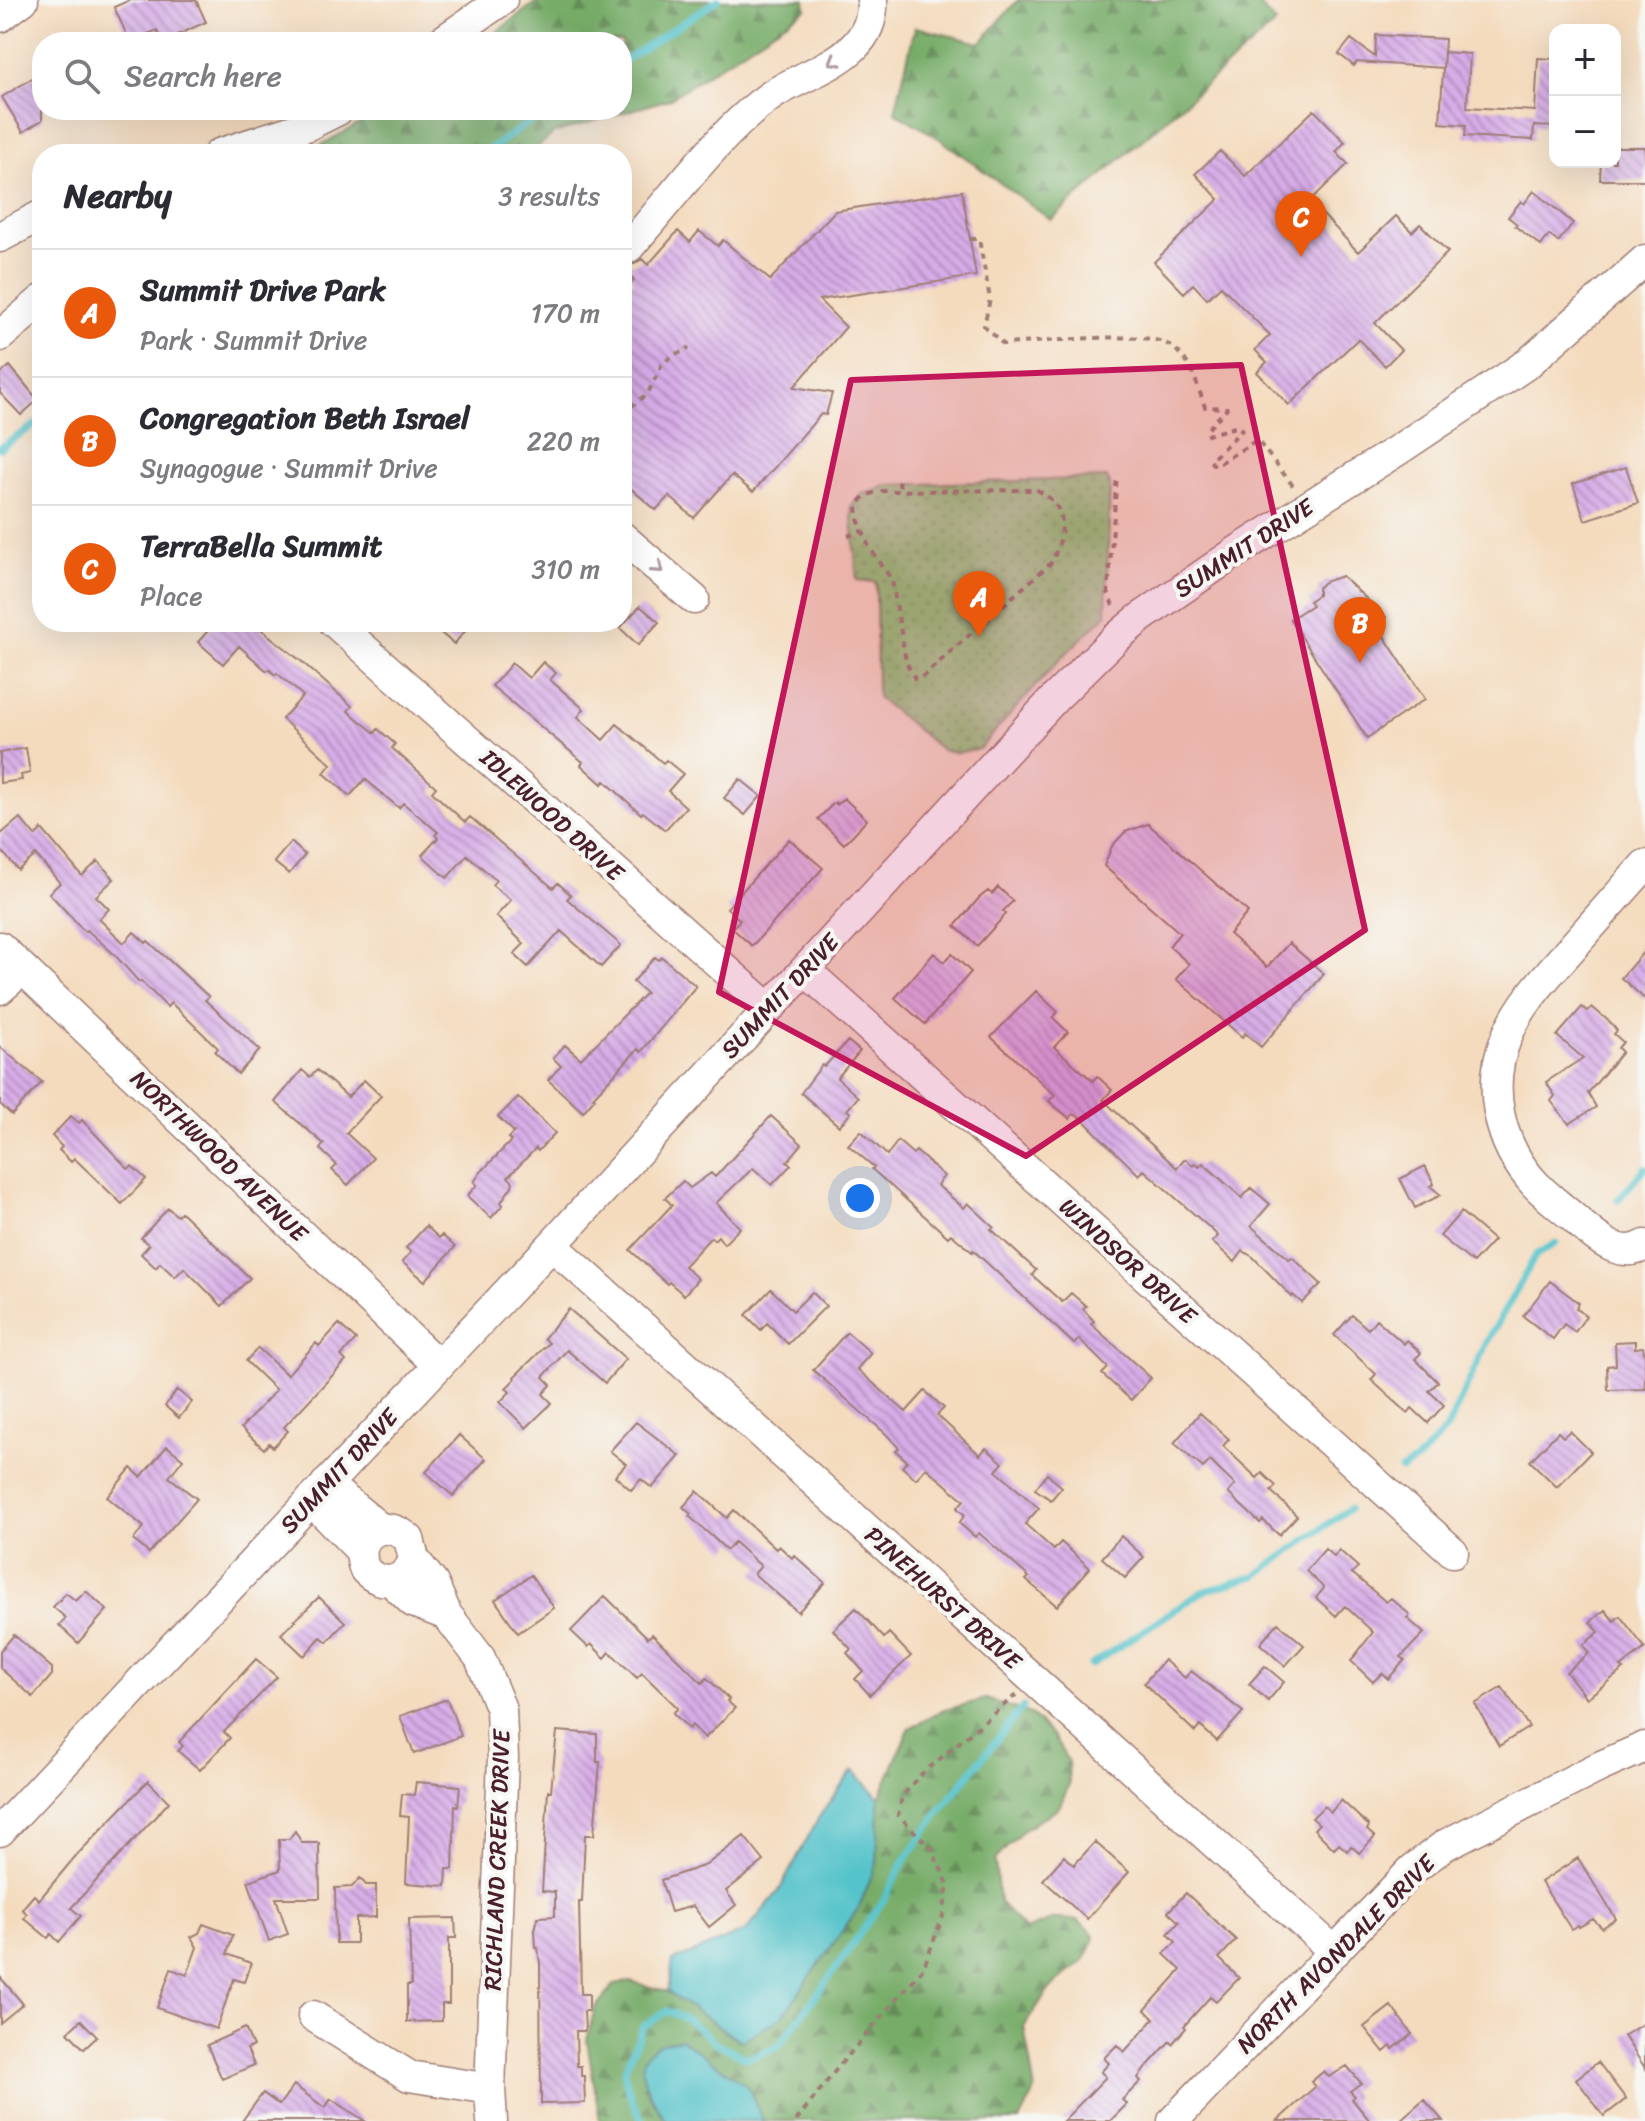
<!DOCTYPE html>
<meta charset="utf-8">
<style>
body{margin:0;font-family:Sriracha,sans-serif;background:#f2f2f3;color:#2b2b33}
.controls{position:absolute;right:24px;top:24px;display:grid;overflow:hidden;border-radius:16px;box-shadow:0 8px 32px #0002}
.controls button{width:72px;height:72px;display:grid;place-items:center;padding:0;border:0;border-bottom:2px solid #e1e1e2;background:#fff;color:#2b2b33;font:40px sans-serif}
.you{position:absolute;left:860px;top:1198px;width:28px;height:28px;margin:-20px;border:6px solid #fff;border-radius:50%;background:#1a73e8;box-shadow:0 0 0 12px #1a73e833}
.badge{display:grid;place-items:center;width:52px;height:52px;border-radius:50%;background:#ea580c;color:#fff;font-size:26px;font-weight:700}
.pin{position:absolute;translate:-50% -66px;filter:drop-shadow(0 2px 4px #0008)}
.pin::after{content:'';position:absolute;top:42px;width:28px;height:24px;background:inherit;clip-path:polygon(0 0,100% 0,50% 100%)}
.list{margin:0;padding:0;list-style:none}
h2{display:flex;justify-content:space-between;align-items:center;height:104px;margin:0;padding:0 32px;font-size:34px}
h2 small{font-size:26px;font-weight:400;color:#7c7c81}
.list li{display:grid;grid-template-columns:52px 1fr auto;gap:24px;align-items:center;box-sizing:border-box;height:128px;padding:0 32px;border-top:2px solid #e1e1e2}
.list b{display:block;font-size:30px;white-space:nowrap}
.list p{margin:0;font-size:26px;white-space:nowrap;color:#7c7c81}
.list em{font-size:26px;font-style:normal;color:#7c7c81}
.icon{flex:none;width:44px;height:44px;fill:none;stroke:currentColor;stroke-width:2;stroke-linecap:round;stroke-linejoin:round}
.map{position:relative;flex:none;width:1645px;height:2121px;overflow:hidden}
.search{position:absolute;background:#fff;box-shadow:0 8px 32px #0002;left:32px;top:32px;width:600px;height:88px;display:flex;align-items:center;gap:20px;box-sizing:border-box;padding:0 28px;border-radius:32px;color:#7c7c81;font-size:30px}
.panel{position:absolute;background:#fff;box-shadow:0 8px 32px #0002;left:32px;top:144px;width:600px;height:488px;border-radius:32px}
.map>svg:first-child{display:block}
.forest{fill:url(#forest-firs);stroke:#60664a;stroke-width:2}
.park{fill:url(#park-dots);stroke:#6e7352;stroke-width:2}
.water{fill:#55c3cb;stroke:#50717b;stroke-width:2}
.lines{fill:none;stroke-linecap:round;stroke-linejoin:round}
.stream{stroke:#55c3cb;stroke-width:7}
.building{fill:url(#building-back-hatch)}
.minor-casing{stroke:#9f7d74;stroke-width:33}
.path{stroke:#9f7d74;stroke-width:4;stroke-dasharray:6 6;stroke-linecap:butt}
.minor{stroke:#fff;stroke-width:30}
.oneway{stroke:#ae9aa0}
.marked{fill:#c2185b;fill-opacity:0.2;stroke:#c2185b;stroke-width:6;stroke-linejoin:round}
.labels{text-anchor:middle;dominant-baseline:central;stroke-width:8;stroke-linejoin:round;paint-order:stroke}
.street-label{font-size:24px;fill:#4a1f2b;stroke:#f6f6f2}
</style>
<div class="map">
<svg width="1645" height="2121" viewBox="0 0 1645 2121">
<defs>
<pattern id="forest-firs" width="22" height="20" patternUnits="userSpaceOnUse" patternTransform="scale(2)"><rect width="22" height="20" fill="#76ac68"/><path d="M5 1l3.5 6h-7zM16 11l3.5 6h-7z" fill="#638b56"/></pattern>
<pattern id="park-dots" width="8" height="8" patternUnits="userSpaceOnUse" patternTransform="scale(2)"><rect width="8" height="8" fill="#93c778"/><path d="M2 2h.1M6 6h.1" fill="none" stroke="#80aa68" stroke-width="1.8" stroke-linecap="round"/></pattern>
<pattern id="building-back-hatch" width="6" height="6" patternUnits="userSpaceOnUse" patternTransform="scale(2)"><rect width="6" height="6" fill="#d7ace7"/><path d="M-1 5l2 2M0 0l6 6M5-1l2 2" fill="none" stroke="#b08bbb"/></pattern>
</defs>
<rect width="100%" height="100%" fill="#f6f6f2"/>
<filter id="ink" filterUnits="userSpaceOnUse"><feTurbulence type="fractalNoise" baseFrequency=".0125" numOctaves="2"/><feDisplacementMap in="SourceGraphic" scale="16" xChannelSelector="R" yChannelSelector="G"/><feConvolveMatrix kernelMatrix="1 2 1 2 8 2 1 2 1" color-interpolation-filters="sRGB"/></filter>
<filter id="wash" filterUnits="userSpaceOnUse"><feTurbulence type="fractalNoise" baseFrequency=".006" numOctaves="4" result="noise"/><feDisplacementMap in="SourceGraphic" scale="32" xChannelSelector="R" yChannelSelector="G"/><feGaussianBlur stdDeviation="1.8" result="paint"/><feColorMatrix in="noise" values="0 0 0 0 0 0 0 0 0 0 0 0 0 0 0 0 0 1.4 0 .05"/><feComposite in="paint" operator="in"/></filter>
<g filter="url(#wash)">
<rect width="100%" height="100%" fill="#f4dbbe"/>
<path class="forest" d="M539,0H805L806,9L669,99L554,133L529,154H305L384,110H622V42H483Z
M1018,0H1254L1276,23L1051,220L940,139L895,112L915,27L980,43Z
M986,1699L1030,1714L1052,1735L1068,1761L1069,1785L1059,1807L1021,1832L995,1860L999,1902L1025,1930L1054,1919L1078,1920L1094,1935C1088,1971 1069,1966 1050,1989C1040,2001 1032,2014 1024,2027L1035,2091L1019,2121H763L748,2087H644L667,2121H600L587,2040L595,2008L615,1984L630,1981L668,1992L740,2041L781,2018L859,1907L877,1862L879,1798L909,1729L941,1711Z"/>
<path class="park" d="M1107,478L1110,483L1106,615L1060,659L979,749L955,753L942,750L877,697L876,582L857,580L851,506L862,494L889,485Z"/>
<path class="water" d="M853,1770L879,1798L877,1862L859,1907L781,2018L741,2041L668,1992L673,1961L746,1931L779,1891L819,1817Z
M681,2039L748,2087L763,2121H667C654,2101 626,2065 656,2046C662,2041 674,2041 681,2039Z"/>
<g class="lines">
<path class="stream" d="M622,62L718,0
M483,154L547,110
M0,448L42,420
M1618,1200L1645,1168
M1401,1470L1416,1461L1447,1429L1486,1344L1536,1255L1556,1243
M1091,1665L1202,1592L1255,1576L1349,1509
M643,2121L632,2101L624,2071L643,2027L667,2011L688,2020L716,2043L747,2058L778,2047L829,1978L885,1898L903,1863L943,1807L1023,1707"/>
</g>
<g id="blocks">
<path class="building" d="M130,0H196L206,22L162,42L157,30L130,42L114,7Z
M1376,35L1445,39L1443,68L1357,62L1354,66L1339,54L1351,39L1375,57Z
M1444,52L1470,54L1467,107L1535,111L1538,58L1555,59V127L1534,126L1533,140L1465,136L1466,125L1440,123Z
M42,72V120L23,132L2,97Z
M1314,110L1345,142L1336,152L1348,164L1310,201L1358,252L1396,216L1412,232L1420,224L1448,252L1375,323L1401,350L1385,366L1358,339L1289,405L1257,372L1267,362L1255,350L1270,335L1221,286L1207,299L1193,284L1184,293L1154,262L1219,199L1195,174L1220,151L1245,176Z
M1615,147H1645V180H1600L1601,162H1615Z
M962,191L976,276L819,300L846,327L794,387L832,393L826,415L821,414L753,492L732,475L694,518L669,496L656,510L622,481V294L634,280L622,269V263L634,264L642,259L648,265L678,231L690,242L699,231L718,246L723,240L770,280L835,211Z
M1534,191L1573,223L1558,242L1549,235L1541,246L1515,226L1517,224L1508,217L1521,201L1524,204Z
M10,366L38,400L21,415L0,393V374Z
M1626,467L1638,503L1585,520L1573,484Z
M1342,576L1386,617L1378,627L1425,699L1367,738L1290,619L1312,605L1309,601L1318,595V588L1324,582Z
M640,606L659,622L638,645L620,628Z
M216,622H252L301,661L352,706L348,711L375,733L378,729L395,744L392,748L436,787L432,792L465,822L470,817L553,888L558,883L571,895L567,899L621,945L601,967L561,931L528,967L514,954L524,944L496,916L511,900L492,885L496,880L467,855L447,878L422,855L438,838L435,835L438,832L403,803L399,808L365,779L350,796L324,773L331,764L282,719L303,696L277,673L275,675L269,669L267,671L239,646L223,664L198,642Z
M428,622H473L454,644Z
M543,662L556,673L550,680L584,709L578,717L603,740L617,724L663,763L666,760L683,774L668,791L686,807L665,830L643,812L641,814L605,781L602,784L581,765L583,762L492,686L512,663L529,678Z
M26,748L30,773L21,775L22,780L0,783V753Z
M740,779L761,796L745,815L724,798Z
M844,798L867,820L844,844L818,819L835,802L837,805Z
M20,818L35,836L42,829L82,876L98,861L114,879L96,896L109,909L99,919L124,943L134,932L146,943L148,941L209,997L205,1000L260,1050L238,1074L215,1052L218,1048L171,1003L167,1007L141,981L139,982L114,954L87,930L85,932L49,893L60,883L36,855L18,870L0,849V835Z
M1148,824L1248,912L1229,934L1267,967L1289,943L1324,974L1261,1047L1245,1033L1242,1037L1176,979L1189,964L1169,946L1180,933L1104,866L1112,846L1125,832Z
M789,839L823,868L752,946L732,928L740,920L727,908Z
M291,842L305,855L289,874L274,862Z
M998,887L1013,901L1003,911L1006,914L977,946L955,926L979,898L988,891L992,894Z
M1645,950V999L1621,978Z
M934,953L944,962L952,954L971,972L925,1024L895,998Z
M655,957L659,960L662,957L696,986L641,1052L638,1049L593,1097L595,1098L583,1112L548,1080L561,1066L553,1058L565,1045L581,1059L646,993L633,982Z
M1036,991L1058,1012L1053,1018L1068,1032L1054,1047L1093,1081L1097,1076L1112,1090L1103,1100L1177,1168L1185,1159L1193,1166L1195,1163L1199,1167L1203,1163L1242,1198L1251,1188L1270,1204L1251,1226L1289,1259L1292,1257L1321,1284L1302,1303L1293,1295L1292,1297L1253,1257L1243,1251L1235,1262L1212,1242L1218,1236L1211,1229L1144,1170L1139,1175L1080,1117L1073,1114L1070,1119L1049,1101L1055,1095L991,1037Z
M1582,1007L1588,1011L1592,1007L1611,1023L1617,1031L1614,1034L1623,1042L1618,1048L1622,1052L1588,1093L1596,1107L1569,1124L1551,1101L1555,1096L1546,1082L1583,1058L1557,1036Z
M848,1041L860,1051L837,1078L858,1097L847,1110L851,1113L839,1126L801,1093L822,1065L824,1067Z
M0,1047L42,1082L12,1115L0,1104Z
M302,1070L310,1077L317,1070L348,1097L364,1080L381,1096L346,1133L373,1158L348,1185L332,1170L337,1165L320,1149L324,1144L275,1102Z
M518,1097L555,1133L538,1151L536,1148L508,1177L513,1182L512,1186L501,1202L503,1205L491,1218L467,1196L477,1185L474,1182L481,1172L511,1141L508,1138L514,1132L498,1117Z
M71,1116L79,1123L82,1120L128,1169L132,1166L146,1179L122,1204L74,1158L71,1162L59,1150L62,1147L52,1136Z
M771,1116L802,1144L787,1162L791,1165L772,1185L753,1168L716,1203L740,1228L724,1244L718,1236L714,1240L711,1237L684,1266L698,1279L684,1295L669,1282L667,1284L630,1250L672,1205L665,1198L683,1181L690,1188L711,1173L715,1177Z
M861,1131L887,1155L898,1141L913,1154L916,1151L944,1176L937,1185L964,1208L968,1203L994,1227L991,1229L1036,1270L1032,1275L1062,1302L1071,1293L1086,1306L1083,1309L1094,1321L1091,1324L1151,1378L1131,1400L1102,1374L1108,1368L1079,1339L1074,1344L973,1250L972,1252L951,1234L948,1237L872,1169L874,1167L848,1145Z
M1425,1166L1434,1184L1430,1186L1441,1195L1415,1208L1400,1179Z
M168,1208L177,1216L181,1212L250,1278L222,1306L184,1268L175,1277L160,1263L156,1268L141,1254L149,1245L141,1238Z
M1461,1212L1494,1240L1473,1263L1440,1236Z
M426,1226L439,1238L442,1235L455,1247L425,1281L402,1262L411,1252L406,1248Z
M1550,1281L1579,1303L1576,1308L1586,1316L1575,1332L1564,1324L1553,1339L1523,1316Z
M771,1289L793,1311L812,1292L826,1306L788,1344L767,1323L761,1330L746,1315Z
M569,1309L626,1359L605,1383L567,1350L543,1377L551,1385L543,1394L552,1403L526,1428L500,1402L510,1392L506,1388L515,1379L514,1377L549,1343L544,1338Z
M1352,1315L1368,1329L1376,1319L1404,1344L1407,1340L1421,1353L1415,1359L1438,1382L1429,1391L1444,1405L1428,1423L1412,1408L1408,1413L1371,1380L1376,1374L1334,1335Z
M339,1324L356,1340L341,1356L346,1361L284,1427L288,1431L273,1447L269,1443L264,1449L241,1428L276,1390L246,1361L258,1348L287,1375L316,1343L319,1346Z
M847,1332L871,1353L857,1369L906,1412L925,1391L944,1408L937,1415L980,1455L986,1448L1003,1463L996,1471L1039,1508L1025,1524L1054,1550L1061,1542L1090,1568L1057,1606L1026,1580L1029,1577L979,1533L975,1537L959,1523L965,1515L957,1508L964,1500L926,1468L916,1479L902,1467L907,1461L896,1451L899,1448L886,1434L813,1370Z
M1635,1341V1348L1643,1347L1645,1356V1389L1608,1390L1607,1366L1616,1365L1615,1342Z
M177,1390L192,1402L179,1418L165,1406Z
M1200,1413L1229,1439L1223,1446L1257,1478L1262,1473L1276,1486L1271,1491L1297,1516L1279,1535L1263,1520L1260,1523L1228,1493L1235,1485L1210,1461L1203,1468L1174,1443Z
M636,1422L680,1456L652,1488L641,1479L631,1490L615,1476L626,1464L610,1451Z
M1570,1431L1591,1452L1557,1487L1530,1461L1558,1432L1563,1437Z
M459,1435L486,1459L453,1496L426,1472Z
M167,1446L183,1459L169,1477L197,1499L149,1553L133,1540L144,1527L107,1497L131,1468L141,1477Z
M1047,1474L1062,1487L1051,1500L1035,1489Z
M697,1491L727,1518L734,1510L776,1549L779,1546L792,1558L794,1555L825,1583L798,1612L754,1574L761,1566L734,1542L727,1550L689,1516L691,1514L683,1507Z
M1121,1536L1144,1557L1125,1578L1102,1558Z
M1325,1549L1334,1557L1339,1550L1358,1567L1352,1573L1386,1602L1391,1598L1410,1615L1407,1618L1424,1633L1401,1657L1405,1660L1388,1679L1382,1673L1373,1682L1351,1661L1373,1632L1345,1606L1336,1616L1316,1598L1324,1588L1306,1571Z
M531,1575L554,1608L518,1633L495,1600Z
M86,1591L107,1610L78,1643L59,1625L66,1618L53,1607L66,1593L76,1601Z
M605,1596L648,1638L652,1634L702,1683L707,1678L729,1699L727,1701L735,1708L705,1738L692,1725L689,1729L673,1713L678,1708L642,1673L637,1678L610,1652L605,1658L591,1644L588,1647L571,1631Z
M319,1597L345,1622L327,1642L321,1637L304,1656L281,1634Z
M856,1608L884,1638L889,1633L911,1656L870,1695L855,1679L863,1671L847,1653L851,1649L833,1630Z
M1605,1610L1614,1621L1620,1616L1645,1648L1621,1667L1624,1669L1587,1698L1566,1672L1589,1653L1583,1645L1599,1632L1590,1622Z
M1278,1623L1304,1645L1285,1666L1260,1644Z
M14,1635L52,1668V1675L33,1697L0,1668V1651Z
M256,1659L277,1677L224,1732L230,1738L200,1770L178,1751L183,1746L179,1742Z
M1164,1660L1185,1678L1191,1671L1243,1712L1217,1741L1200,1726L1195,1732L1144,1683Z
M1265,1666L1284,1682L1268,1701L1249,1684Z
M1502,1687L1529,1727L1499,1746L1475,1704Z
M447,1699L461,1736L414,1754L400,1716Z
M557,1731L597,1734V1762H600L594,1835H585L582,1902H579L581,1994H589V2011H584L585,2031H576L577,2066H581V2076H584L585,2103L541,2104L540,1963L538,1948H536L535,1930L538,1917L555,1916V1892L542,1891L548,1791H551Z
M148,1781L169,1802L71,1908L81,1916L59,1942L51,1934L48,1938L24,1918L27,1914L22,1909L34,1895L39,1900L74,1858Z
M416,1782L460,1786L458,1806L455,1805L453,1869H447L446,1886L406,1883L409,1817L400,1816L402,1794L414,1795Z
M1341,1800L1369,1826L1367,1830L1375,1837L1359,1853L1351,1846L1347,1851L1339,1844L1334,1849L1314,1829L1319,1824L1312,1818L1324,1806L1331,1812Z
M295,1831L302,1843H319L320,1898H276L288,1934L269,1941L248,1881L280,1870L279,1839H289Z
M744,1836L764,1861L726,1891L736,1905L709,1927L693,1906L671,1912L661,1880L706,1865Z
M1095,1842L1129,1872L1087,1919L1043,1880L1064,1856L1074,1865Z
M1578,1858L1616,1919L1602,1928L1593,1919L1579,1927L1578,1925L1571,1929L1541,1882Z
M360,1878L366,1885H376V1917L356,1918V1943H336L335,1888L352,1887Z
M1186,1893L1236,1940L1219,1958L1239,1978L1216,2002L1210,1997L1184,2026L1186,2028L1172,2044L1170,2041L1143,2071L1138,2078L1141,2081L1122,2100L1127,2104L1110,2121H1063L1106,2077L1101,2072L1109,2063L1104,2058L1117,2045L1124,2052L1154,2019L1145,2010L1181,1970L1164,1954L1176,1942L1168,1934L1179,1922L1168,1912Z
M455,1918L456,1938H449V2004H442V2021L407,2022V1985H411L409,1919Z
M203,1924L233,1935L227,1954L251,1963L244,1982L234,1979L216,2029L157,2008L171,1969L187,1975L197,1947L191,1937L199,1933Z
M0,1977L23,2004L0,2023Z
M1391,2006L1412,2034L1393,2049L1391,2046L1384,2052L1364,2027Z
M81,2020L97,2037L84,2049L68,2032Z
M1645,2022V2068L1624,2036Z
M245,2028L253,2046L247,2049L254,2065L222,2079L207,2045Z
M1598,2062L1626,2099L1604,2116L1576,2079Z
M1347,2066L1361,2083L1350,2091L1355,2096L1352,2099L1370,2121H1277L1315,2087L1311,2082L1324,2071L1329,2077Z
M294,2085L325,2108L331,2099L365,2121H242L263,2093L279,2105Z
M1424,2099L1443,2121H1399Z"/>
</g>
</g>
<g filter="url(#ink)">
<use href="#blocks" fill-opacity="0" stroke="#9f7d74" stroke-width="2"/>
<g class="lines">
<defs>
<path id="minor" d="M0,17L23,0
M441,42L502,0
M219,154L306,126L338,110
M0,237L42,215
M629,247C670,200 722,129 772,95C811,69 875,58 872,0
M0,336L42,300
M622,537L694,599
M334,622L769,1008
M1645,865C1619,894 1594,923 1568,952C1546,977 1520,1004 1507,1036C1486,1086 1498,1144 1535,1184C1547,1197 1563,1208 1576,1220C1594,1236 1620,1261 1645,1245
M0,947L438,1365
M805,970L1453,1552
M0,989L23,969
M552,1245L1335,1952
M326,1484L381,1529
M311,1500L360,1550
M414,1559C405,1583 383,1588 365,1570C351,1537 382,1515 409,1539L414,1559L433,1583L447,1615L480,1658L501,1709L503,1758L490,2089L492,2121
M392,1582L413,1602L447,1615
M0,1831L552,1245L1054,699L1115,639L1140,618L1236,552L1398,450L1527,364L1645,260
M313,2016L409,2076L490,2089
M1173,2121L1412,1870L1445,1845L1599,1767L1645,1747"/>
</defs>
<use href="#minor" class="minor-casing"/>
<path class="path" d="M970,239H979L990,299L984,326L1003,344C1049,342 1106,334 1151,339C1161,341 1171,344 1178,352C1193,366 1198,388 1205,407L1227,408L1206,431L1208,435L1238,426L1242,430L1210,461L1215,466L1257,440L1294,487
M622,428L627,422L628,409L648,393L662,365L673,354L684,352L689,347
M899,481L900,491
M1037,490C1070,507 1065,532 1052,562L921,678L915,679L906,662L892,580L869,547L858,519L857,506L865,496L880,491Z
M848,536L863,531
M1113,606L1108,592L1117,475
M796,2121L839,2066L923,1969L943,1916L948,1884L931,1848L898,1815L902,1797L918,1777L1016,1695"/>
<use href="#minor" class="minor"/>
</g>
<defs><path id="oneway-chevron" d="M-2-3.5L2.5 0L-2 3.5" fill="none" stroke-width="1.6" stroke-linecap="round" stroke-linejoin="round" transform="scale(2)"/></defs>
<g class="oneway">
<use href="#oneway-chevron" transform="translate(834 61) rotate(150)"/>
<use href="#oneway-chevron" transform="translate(658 568) rotate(41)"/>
</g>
</g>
<path class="marked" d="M1241,365L1365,930L1026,1156L719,992L851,380Z"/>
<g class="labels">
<g class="street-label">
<text transform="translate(1244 548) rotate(-33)">SUMMIT DRIVE</text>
<text transform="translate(552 815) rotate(42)">IDLEWOOD DRIVE</text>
<text transform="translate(780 996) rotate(-47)">SUMMIT DRIVE</text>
<text transform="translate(219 1156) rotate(44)">NORTHWOOD AVENUE</text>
<text transform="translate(1128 1261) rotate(42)">WINDSOR DRIVE</text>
<text transform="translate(339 1471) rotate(-47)">SUMMIT DRIVE</text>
<text transform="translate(943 1598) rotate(42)">PINEHURST DRIVE</text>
<text transform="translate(497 1860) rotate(-88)">RICHLAND CREEK DRIVE</text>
<text transform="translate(1336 1954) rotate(-45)">NORTH AVONDALE DRIVE</text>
</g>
</g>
</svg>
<div class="controls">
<button>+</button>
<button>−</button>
</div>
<div class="you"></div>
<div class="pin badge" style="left:979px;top:637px">A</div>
<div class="pin badge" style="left:1360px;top:663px">B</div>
<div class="pin badge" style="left:1301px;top:257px">C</div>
<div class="search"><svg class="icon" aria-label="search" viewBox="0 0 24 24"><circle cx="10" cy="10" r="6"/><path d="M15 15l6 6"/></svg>Search here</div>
<section class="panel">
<h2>Nearby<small>3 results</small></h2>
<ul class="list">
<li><span class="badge">A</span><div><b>Summit Drive Park</b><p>Park · Summit Drive</p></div><em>170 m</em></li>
<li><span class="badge">B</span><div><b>Congregation Beth Israel</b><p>Synagogue · Summit Drive</p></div><em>220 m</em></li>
<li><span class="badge">C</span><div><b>TerraBella Summit</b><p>Place</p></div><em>310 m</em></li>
</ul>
</section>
</div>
